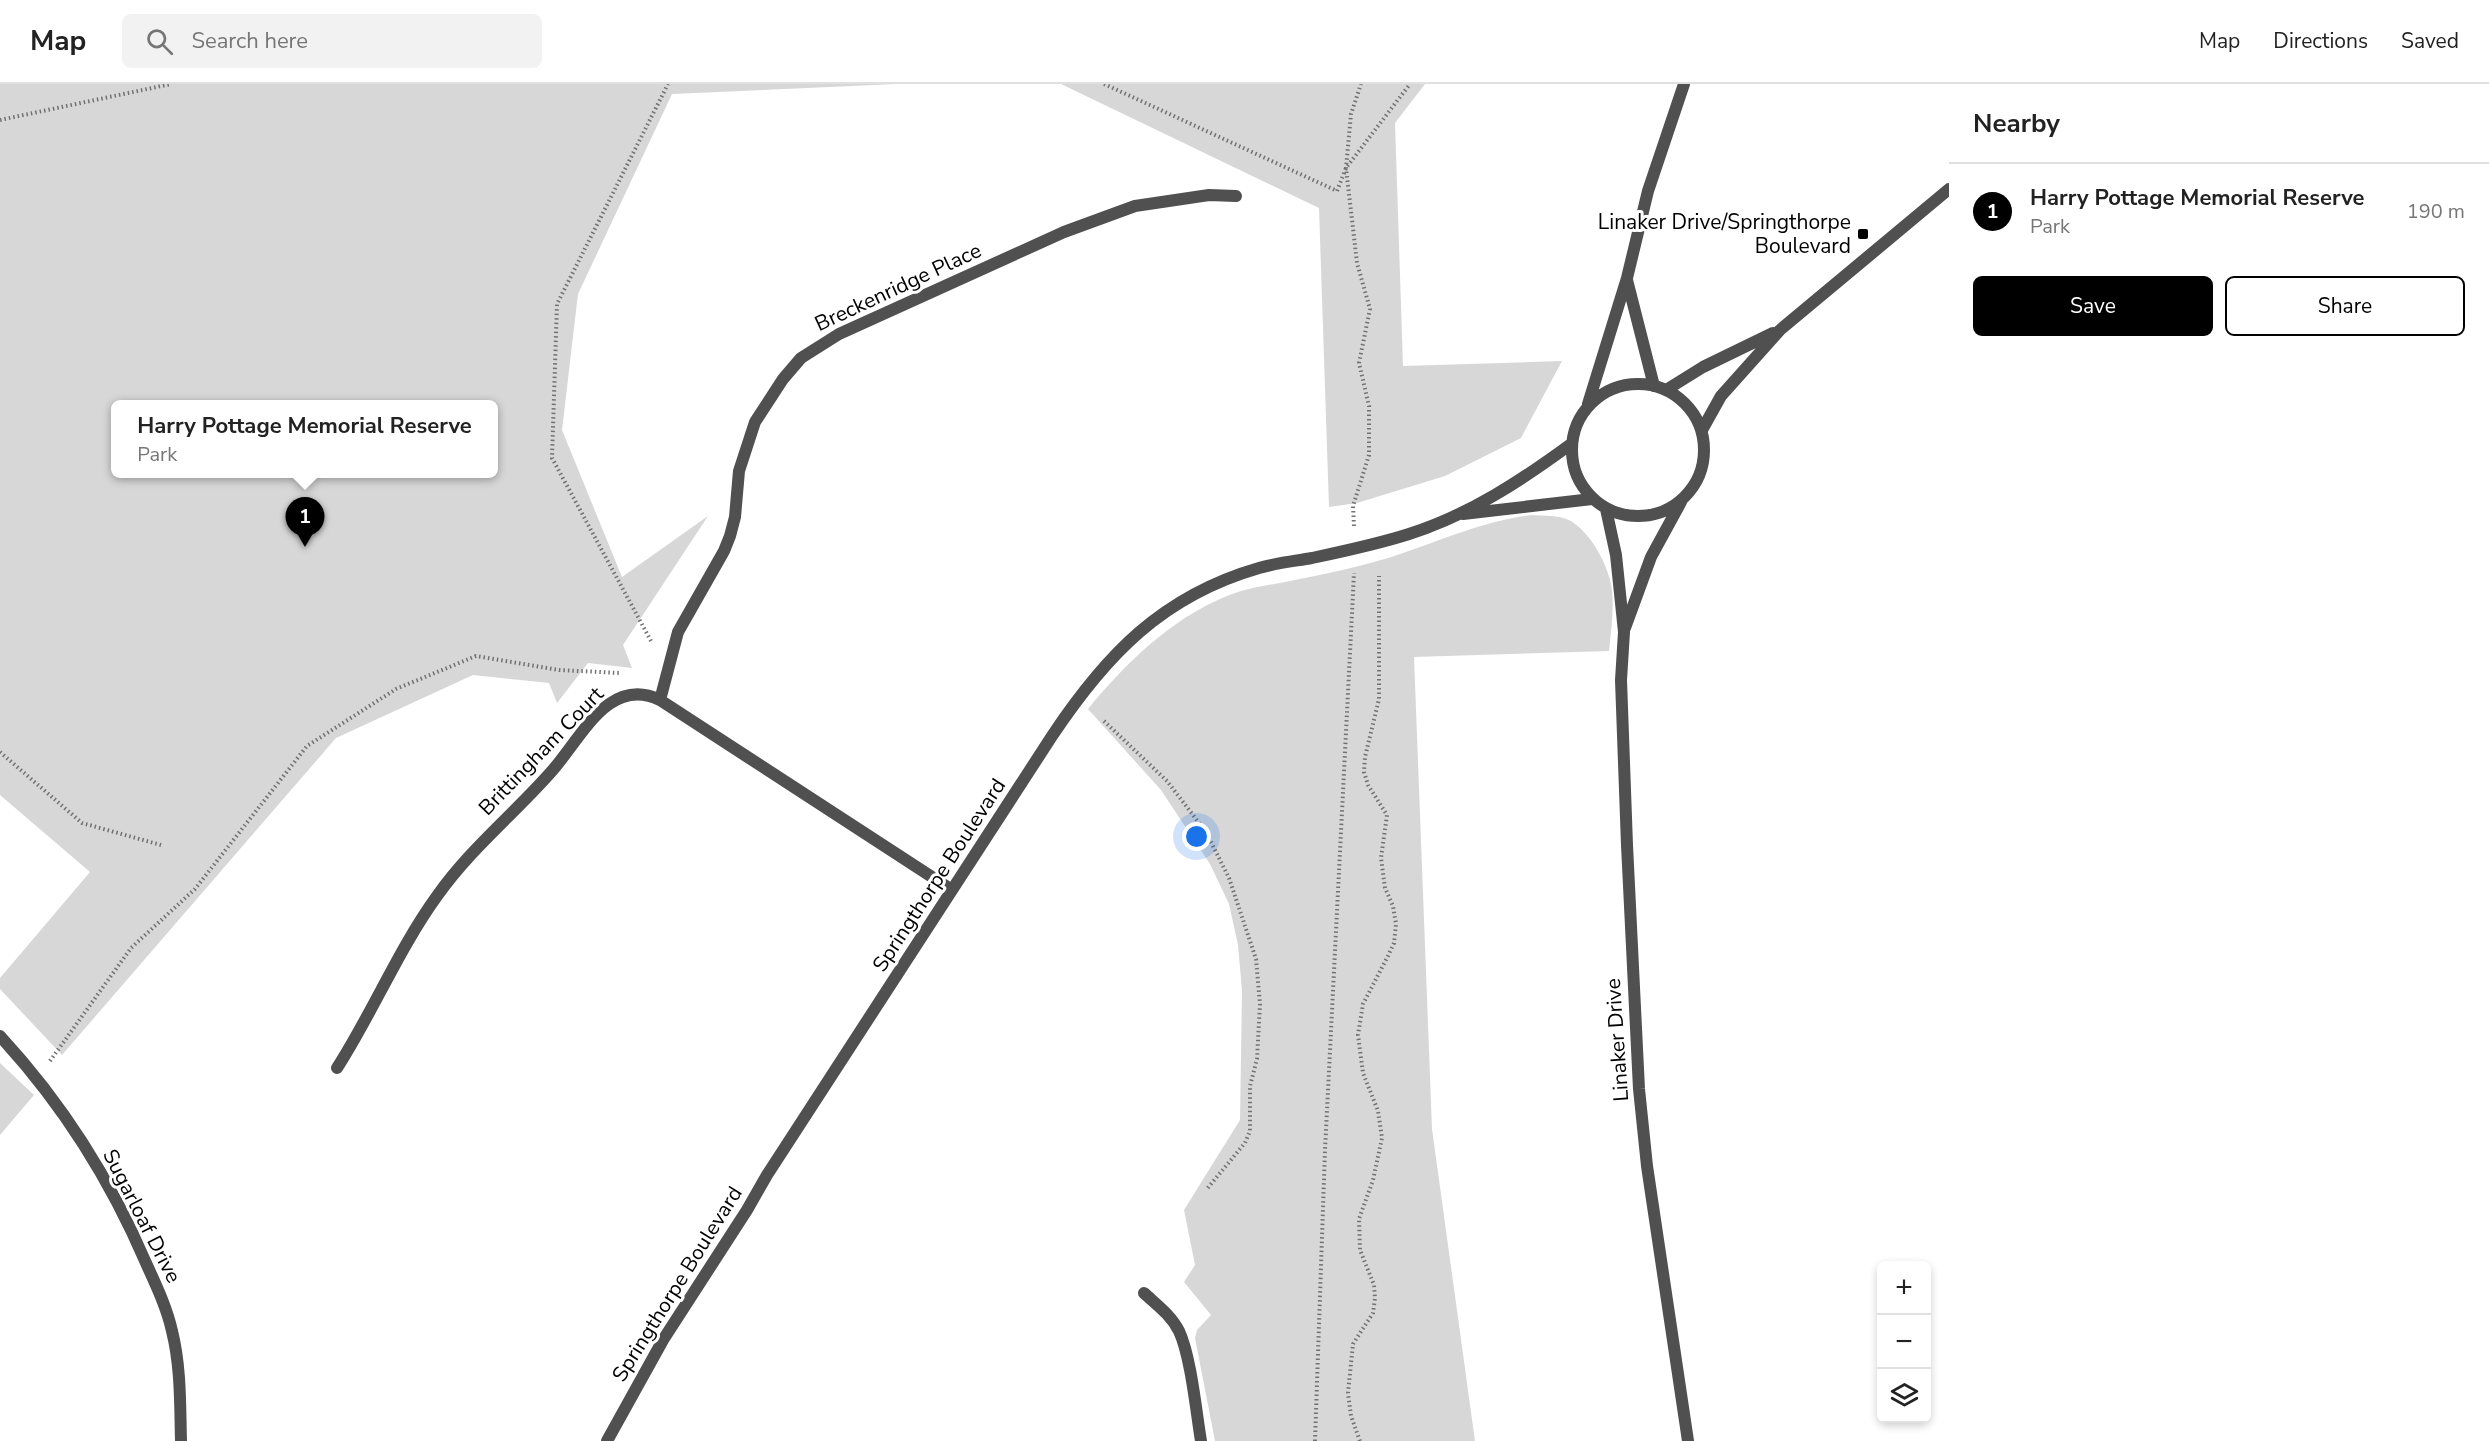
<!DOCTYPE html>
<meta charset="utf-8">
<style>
body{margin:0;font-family:"Nunito Sans",sans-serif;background:#f2f2f2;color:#222}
.controls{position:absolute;right:18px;bottom:18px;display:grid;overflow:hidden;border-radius:9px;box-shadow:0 3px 9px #0003}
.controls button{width:54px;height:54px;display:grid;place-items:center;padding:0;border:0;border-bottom:2px solid #e0e0e0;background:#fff;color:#222;font:30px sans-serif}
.you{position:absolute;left:1197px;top:753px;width:21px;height:21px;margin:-15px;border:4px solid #fff;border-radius:50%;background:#1a73e8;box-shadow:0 0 0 9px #1a73e833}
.badge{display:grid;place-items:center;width:39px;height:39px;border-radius:50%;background:#000;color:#fff;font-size:20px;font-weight:700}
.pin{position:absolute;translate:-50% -50px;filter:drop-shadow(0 2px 3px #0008)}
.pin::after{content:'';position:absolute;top:32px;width:21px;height:18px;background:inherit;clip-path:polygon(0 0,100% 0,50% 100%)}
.popup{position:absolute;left:111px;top:316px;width:387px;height:78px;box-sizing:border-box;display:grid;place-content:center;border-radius:9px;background:#fff;filter:drop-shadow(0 2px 4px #0005);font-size:20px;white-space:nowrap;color:#767676}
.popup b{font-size:22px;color:#222}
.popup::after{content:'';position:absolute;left:50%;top:100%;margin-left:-12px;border:12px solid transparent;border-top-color:#fff}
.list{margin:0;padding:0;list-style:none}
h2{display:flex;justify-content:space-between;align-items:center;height:78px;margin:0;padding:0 24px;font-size:26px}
h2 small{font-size:20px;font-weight:400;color:#767676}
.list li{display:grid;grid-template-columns:39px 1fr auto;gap:18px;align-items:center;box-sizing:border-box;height:96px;padding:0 24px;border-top:2px solid #e0e0e0}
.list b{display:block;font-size:22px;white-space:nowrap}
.list p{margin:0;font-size:20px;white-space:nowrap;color:#767676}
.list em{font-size:20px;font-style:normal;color:#767676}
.actions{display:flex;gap:12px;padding:18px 24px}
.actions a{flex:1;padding:14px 0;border:2px solid #000;border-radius:9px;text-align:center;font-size:21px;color:#000}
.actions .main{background:#000;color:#fff}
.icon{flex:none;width:33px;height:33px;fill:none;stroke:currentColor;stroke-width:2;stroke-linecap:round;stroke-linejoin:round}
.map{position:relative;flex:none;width:1949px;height:1357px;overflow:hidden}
header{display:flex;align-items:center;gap:36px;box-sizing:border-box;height:84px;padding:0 30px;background:#fff;border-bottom:2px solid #e0e0e0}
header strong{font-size:28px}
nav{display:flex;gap:33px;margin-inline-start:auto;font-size:21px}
.search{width:420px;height:54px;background:#f2f2f2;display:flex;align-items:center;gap:15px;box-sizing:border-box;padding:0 21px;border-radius:9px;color:#767676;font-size:22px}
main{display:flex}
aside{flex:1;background:#fff}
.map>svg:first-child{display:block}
.green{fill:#d7d7d7;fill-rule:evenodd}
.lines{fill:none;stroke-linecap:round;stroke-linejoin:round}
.path{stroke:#727272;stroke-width:4;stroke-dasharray:1.5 3;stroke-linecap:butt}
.street{stroke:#505050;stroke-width:12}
.poi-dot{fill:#000;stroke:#fff;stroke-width:2}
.labels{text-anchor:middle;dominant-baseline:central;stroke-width:6;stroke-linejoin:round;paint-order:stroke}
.poi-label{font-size:21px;fill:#000;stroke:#fff;text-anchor:end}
.street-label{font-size:21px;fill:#000;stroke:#fff}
</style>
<header>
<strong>Map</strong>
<div class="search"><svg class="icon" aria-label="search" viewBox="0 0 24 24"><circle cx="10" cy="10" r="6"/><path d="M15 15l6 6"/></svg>Search here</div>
<nav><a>Map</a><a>Directions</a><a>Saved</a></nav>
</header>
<main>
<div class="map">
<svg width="1949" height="1357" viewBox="0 0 1949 1357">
<rect width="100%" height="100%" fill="#fff"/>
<path class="green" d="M0,0H896L672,10L578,210L562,346L622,493L708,432L623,561L632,584L588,579L557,619L549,599L473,591L336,654L62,971L0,905V894L90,788L0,711ZM494,320V390H116V320Z
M1061,0H1425L1395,39L1403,282L1562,277L1521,354L1445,392L1357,419L1329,423L1319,124Z
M1532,431C1544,432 1558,431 1569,436C1591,448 1609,482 1612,506C1614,527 1611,547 1609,567L1414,573L1432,1045L1475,1357H1215L1195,1254L1197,1246L1211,1231L1184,1198L1195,1181L1184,1126L1240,1036L1242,907L1238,861L1229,820L1210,780L1161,706L1088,625C1128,576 1179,527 1241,507C1258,502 1277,500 1295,496C1326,490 1357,483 1388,474C1436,459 1481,437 1532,431Z
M0,979L34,1011L0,1051Z"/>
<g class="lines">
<path class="path" d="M1104,0L1337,107L1346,84L1410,0
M0,36L171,0
M1354,442L1353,422L1369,371V322L1359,279L1370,225L1357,179L1346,84L1351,30L1361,0
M651,557L552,374L557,220L668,0
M1104,637L1167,697L1206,748L1229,794L1256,875L1260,920L1257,975L1250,1002V1047L1245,1059L1206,1106
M0,668L82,739L161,761
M50,977L131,864L195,805L307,662L396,605L476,572L559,586L620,589
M1315,1357L1325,1066L1354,489
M1360,1357L1351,1332L1348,1309L1353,1260L1373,1229L1375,1214L1374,1201L1360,1166L1359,1135L1373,1096L1382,1054L1378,1027L1363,989L1358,951L1363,920L1388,872L1394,859L1396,840L1393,822L1385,804L1381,774L1387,731L1368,701L1364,688L1365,673L1379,615V492"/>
<path class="street" d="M1627,196L1654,302
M1572 366a66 66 0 1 1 132 0a66 66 0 1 1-132 0Z
M1666,306L1703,283L1773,249
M1588,320L1627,194L1648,107L1684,0
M1702,346L1721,312L1780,246L1949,105
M1606,425L1616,471L1624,548L1621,596L1627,761L1639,1005L1647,1082L1688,1357
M1463,430L1592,415
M1625,544L1651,473L1681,418
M660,616L678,548L724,467L730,452L735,433L739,387L755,338L783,295L801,274L839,250L1064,148L1135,122L1209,111L1236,112
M0,952C61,1018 111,1097 146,1179C156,1201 167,1224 172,1247C181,1283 180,1321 181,1357
M337,984C373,928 398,866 437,812C470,765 514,730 551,688C581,655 608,591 660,616L952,806
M1144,1209C1157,1221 1171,1231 1179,1247C1191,1273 1196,1327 1201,1357
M607,1357L663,1256L747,1126L767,1091L1052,652C1106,571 1162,512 1259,484C1276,479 1295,477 1312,474C1345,467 1378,460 1409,450C1469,431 1522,396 1571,360"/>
</g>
<rect class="poi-dot" x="1857" y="144" width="12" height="12" rx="3"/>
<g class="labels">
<g class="poi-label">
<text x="1851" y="138">Linaker Drive/Springthorpe<tspan x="1851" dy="24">Boulevard</tspan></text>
</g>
<g class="street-label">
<text transform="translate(898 203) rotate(-25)">Breckenridge Place</text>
<text transform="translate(541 667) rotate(-46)">Brittingham Court</text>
<text transform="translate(939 791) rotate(-57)">Springthorpe Boulevard</text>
<text transform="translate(1617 956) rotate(-94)">Linaker Drive</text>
<text transform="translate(142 1132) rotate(63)">Sugarloaf Drive</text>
<text transform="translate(677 1200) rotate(-58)">Springthorpe Boulevard</text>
</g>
</g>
</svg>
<div class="controls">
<button>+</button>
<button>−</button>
<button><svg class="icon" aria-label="layers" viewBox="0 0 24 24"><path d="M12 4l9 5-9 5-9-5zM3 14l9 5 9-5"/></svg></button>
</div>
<div class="you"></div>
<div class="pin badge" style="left:305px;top:463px">1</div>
<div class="popup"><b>Harry Pottage Memorial Reserve</b>Park</div>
</div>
<aside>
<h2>Nearby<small></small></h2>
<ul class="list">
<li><span class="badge">1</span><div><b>Harry Pottage Memorial Reserve</b><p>Park</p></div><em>190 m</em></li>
</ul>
<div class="actions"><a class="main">Save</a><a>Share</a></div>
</aside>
</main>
